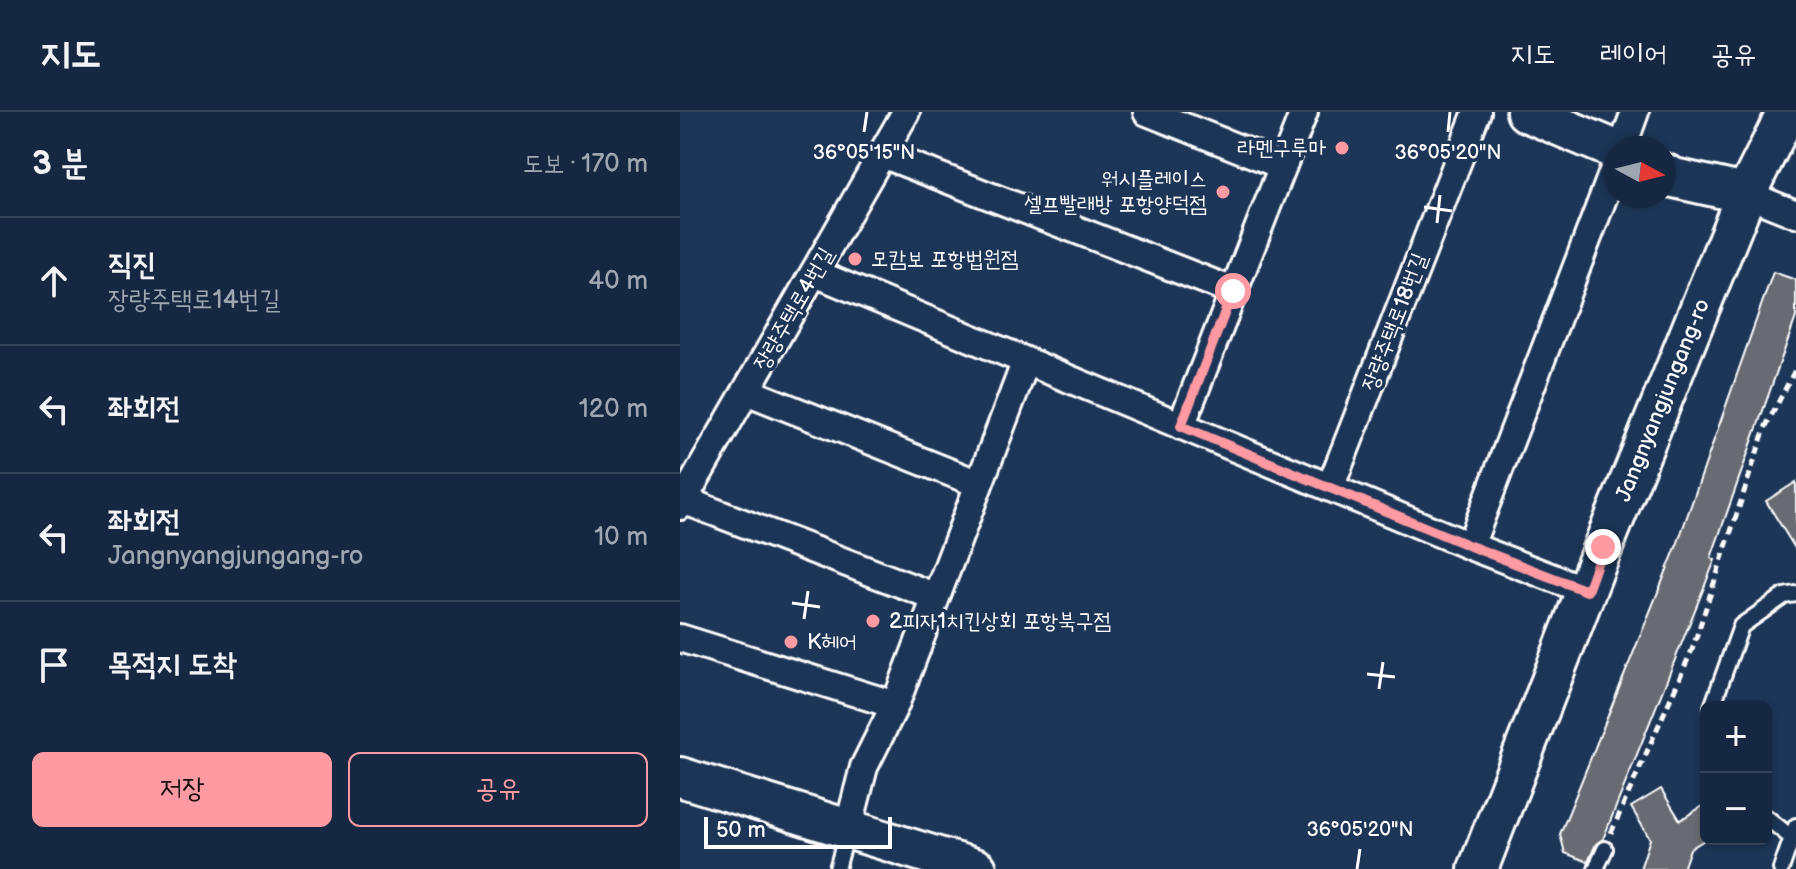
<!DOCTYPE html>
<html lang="ko">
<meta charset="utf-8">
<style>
body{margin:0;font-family:"Balsamiq Sans","Poor Story",sans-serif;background:#23344c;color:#f1f3f6}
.controls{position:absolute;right:24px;bottom:24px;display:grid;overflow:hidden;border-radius:12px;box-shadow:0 2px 6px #0004}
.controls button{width:72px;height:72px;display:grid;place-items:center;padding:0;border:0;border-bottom:2px solid #35445a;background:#162841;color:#f1f3f6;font:40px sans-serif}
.compass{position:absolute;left:924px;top:24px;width:72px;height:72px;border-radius:50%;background:#162841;box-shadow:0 2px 6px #0004;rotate:97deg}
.scale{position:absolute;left:24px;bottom:20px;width:188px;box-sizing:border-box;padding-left:8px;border:4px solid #fff;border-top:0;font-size:22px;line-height:28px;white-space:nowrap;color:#fff;-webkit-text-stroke:6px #1d3557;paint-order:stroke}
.stop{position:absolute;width:24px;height:24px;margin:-18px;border:6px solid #ff9aa2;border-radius:50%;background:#fff}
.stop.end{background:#ff9aa2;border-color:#fff;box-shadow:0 2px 8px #0008}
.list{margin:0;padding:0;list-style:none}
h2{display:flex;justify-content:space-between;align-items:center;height:104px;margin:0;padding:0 32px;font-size:34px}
h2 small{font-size:26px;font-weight:400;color:#9ea6b1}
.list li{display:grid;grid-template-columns:52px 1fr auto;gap:24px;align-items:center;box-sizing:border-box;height:128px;padding:0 32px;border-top:2px solid #35445a}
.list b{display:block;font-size:30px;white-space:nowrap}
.list p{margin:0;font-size:26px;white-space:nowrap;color:#9ea6b1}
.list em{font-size:26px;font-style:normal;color:#9ea6b1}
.actions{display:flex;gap:16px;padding:24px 32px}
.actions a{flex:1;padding:18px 0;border:2px solid #ff9aa2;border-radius:12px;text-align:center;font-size:28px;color:#ff9aa2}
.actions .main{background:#ff9aa2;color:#111}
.icon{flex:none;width:44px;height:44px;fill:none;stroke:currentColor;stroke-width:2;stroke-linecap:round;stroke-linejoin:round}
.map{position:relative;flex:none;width:1116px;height:757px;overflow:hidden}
header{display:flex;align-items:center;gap:48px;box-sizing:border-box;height:112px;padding:0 40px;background:#162841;border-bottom:2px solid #35445a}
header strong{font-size:38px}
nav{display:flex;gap:44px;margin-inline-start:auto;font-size:28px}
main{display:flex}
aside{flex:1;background:#162841}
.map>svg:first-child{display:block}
.building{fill:#686c72;stroke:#fff;stroke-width:2}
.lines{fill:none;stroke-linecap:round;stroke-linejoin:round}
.lane-casing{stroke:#fff;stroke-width:20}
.street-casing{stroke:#fff;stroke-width:32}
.secondary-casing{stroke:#fff;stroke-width:44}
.path{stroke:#fff;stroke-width:5;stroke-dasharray:8 6;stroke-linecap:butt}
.lane{stroke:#1d3557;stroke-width:14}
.street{stroke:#1d3557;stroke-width:26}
.secondary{stroke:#1d3557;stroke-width:38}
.route{stroke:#ff9aa2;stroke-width:10}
.ticks{fill:none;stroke:#fff;stroke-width:3}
.poi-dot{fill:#ff9aa2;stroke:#1d3557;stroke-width:3}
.labels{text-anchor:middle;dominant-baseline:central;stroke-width:7;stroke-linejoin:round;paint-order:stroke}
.poi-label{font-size:22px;fill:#fff;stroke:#1d3557;text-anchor:start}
.street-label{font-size:22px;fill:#fff;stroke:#1d3557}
.ticks-label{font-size:20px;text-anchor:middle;fill:#fff;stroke:#1d3557;stroke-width:7;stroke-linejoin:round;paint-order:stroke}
</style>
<header>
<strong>지도</strong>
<nav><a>지도</a><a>레이어</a><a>공유</a></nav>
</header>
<main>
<aside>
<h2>3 분<small>도보 · 170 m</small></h2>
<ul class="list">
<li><svg class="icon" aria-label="ahead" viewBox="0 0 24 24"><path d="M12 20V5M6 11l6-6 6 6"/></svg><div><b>직진</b><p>장량주택로14번길</p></div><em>40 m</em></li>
<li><svg class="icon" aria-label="left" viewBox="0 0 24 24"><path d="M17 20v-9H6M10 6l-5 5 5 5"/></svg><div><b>좌회전</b></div><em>120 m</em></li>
<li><svg class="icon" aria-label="left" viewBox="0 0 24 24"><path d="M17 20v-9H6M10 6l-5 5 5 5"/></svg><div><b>좌회전</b><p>Jangnyangjungang-ro</p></div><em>10 m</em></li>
<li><svg class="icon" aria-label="arrive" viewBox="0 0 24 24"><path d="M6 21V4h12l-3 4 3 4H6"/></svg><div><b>목적지 도착</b></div></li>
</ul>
<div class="actions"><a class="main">저장</a><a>공유</a></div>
</aside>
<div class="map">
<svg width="1116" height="757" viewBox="0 0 1116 757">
<rect width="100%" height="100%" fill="#1d3557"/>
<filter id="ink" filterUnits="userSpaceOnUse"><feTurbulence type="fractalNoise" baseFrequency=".0125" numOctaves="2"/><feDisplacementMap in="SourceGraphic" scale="16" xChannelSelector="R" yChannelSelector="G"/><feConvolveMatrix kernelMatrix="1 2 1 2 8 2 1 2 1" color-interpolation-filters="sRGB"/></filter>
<g filter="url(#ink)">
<path class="building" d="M1093,160L1116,168V205L1031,446L1035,448L923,727L916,732L908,750L885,741L880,722L997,433Z
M1116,370V438L1086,389Z
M981,677L1000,708L1026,692V727L1010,737L1003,757H960L970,727L951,695Z"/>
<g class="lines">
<defs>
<path id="lane" d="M1032,595L1061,514L1104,484L1116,482
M1086,705L1112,726
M157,757L168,717
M916,757L925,737
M1101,757L1116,714"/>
<path id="street" d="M467,0L603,54
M942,36L955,0
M202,42L553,179
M1066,82L1116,102
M135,161L790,434L907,479
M66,279L299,372
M501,314L624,0
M650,376L797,0
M3,388L256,485
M0,394L226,0
M790,434L936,52
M0,526L215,593
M168,717L184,655L215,593L346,249"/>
<g id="secondary">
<path d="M846,0L936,38"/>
<path d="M984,61L994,66L1066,82"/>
<path d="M0,665L297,757"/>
<path id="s1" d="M798,757L923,435L1066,82L1107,0"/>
</g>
</defs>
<use href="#lane" class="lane-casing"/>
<use href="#street" class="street-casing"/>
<use href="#secondary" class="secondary-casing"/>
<path class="path" d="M931,721L1012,538L1085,316L1116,256"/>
<use href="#lane" class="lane"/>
<use href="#street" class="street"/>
<use href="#secondary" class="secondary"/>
</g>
</g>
<g class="lines" filter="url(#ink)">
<path class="route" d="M553,179L501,314L790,434L907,479L923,435"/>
</g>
<path class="ticks" d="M184,20L187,0M768,20L770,0M744,95L772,99M757,111L760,83M112,491L140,495M124,507L128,479M687,562L715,565M699,577L703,550M677,757L680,737"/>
<g class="poi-dot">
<circle cx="662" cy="36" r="8"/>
<circle cx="543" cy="80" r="8"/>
<circle cx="175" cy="147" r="8"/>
<circle cx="193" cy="509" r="8"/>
<circle cx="111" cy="530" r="8"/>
</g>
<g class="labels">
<g class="poi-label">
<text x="646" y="36" text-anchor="end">라멘구루마</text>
<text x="527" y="67" text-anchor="end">워시플레이스<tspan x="527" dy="25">셀프빨래방 포항양덕점</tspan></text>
<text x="191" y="147">모캄보 포항법원점</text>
<text x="209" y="509">2피자1치킨상회 포항북구점</text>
<text x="127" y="530">K헤어</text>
</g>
<g class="street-label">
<text transform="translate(114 197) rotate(-60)">장량주택로4번길</text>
<text transform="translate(715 210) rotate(-69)">장량주택로18번길</text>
<text stroke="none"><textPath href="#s1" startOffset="504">Jangnyangjungang-ro</textPath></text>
</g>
</g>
<g class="ticks-label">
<text x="184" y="47">36°05'15"N</text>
<text x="768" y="47">36°05'20"N</text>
<text x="680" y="724">36°05'20"N</text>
</g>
</svg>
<div class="controls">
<button>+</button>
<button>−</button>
</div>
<svg class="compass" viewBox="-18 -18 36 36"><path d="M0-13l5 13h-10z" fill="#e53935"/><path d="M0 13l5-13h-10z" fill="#9ea6b1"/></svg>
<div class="scale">50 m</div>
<div class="stop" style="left:553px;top:179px"></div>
<div class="stop end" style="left:923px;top:435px"></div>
</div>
</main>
